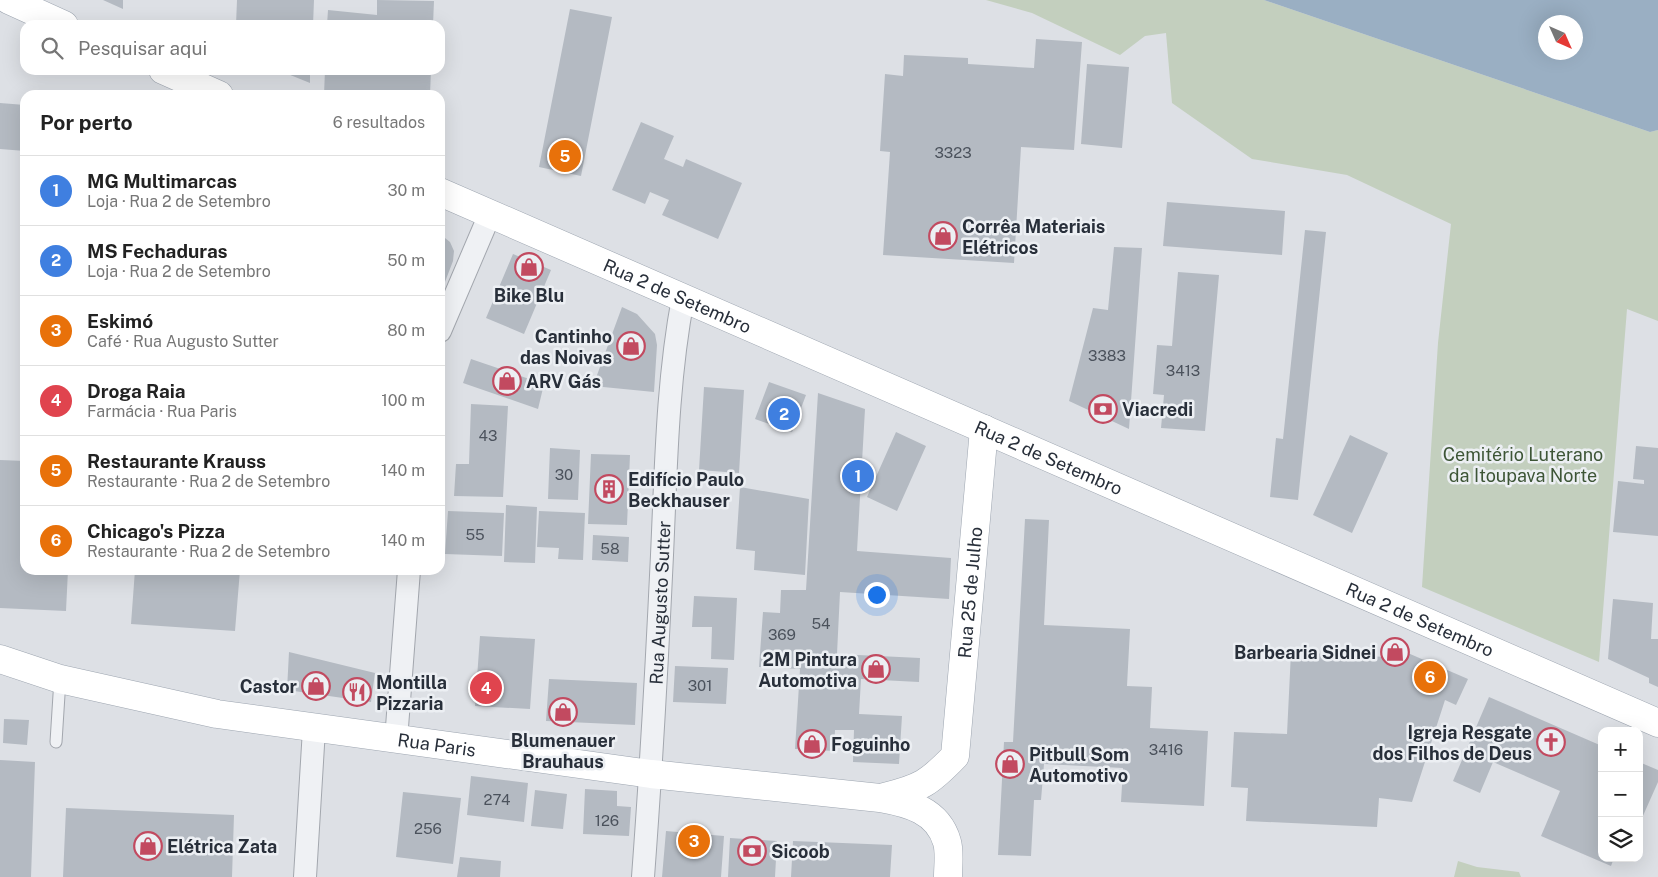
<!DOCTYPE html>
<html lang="pt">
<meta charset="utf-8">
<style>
body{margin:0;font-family:"Public Sans",sans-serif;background:#f2f2f2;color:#222}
.controls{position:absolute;right:15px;bottom:15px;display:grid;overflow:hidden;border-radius:10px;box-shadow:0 5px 20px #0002}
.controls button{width:45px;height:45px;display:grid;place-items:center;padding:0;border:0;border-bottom:1px solid #e0e0e0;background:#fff;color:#222;font:25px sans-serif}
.compass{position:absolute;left:1538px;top:15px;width:45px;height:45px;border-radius:50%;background:#fff;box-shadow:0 5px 20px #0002;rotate:135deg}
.you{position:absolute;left:876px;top:594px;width:18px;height:18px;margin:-12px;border:4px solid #fff;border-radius:50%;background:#1a73e8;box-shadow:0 0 0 8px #1a73e833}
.badge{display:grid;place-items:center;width:32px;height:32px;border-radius:50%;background:#7c3aed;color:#fff;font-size:16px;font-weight:700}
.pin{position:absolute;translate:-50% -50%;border:2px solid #fff;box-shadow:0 1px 5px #0006}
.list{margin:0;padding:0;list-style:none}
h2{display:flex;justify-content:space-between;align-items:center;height:65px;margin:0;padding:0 20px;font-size:21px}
h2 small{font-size:16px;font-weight:400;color:#767676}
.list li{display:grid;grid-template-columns:32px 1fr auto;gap:15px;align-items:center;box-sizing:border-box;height:70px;padding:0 20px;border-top:1px solid #e0e0e0}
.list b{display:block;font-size:19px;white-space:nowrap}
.list p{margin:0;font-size:16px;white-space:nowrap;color:#767676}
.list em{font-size:16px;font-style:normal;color:#767676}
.icon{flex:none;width:28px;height:28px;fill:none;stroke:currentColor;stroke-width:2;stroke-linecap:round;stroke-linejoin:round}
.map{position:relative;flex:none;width:1658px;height:877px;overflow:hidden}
.search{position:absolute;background:#fff;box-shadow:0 5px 20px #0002;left:20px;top:20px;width:425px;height:55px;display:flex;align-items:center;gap:12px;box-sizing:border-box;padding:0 18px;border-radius:15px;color:#767676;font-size:19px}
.panel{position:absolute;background:#fff;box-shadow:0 5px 20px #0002;left:20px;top:90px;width:425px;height:485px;border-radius:15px}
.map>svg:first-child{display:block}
.green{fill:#c3cfbe}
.water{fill:#9aafc3;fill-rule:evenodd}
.building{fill:#b4bac2}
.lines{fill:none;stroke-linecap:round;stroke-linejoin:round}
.service-casing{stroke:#a3a7ae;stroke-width:13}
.minor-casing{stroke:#a3a7ae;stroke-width:24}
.primary-casing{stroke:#9da5b0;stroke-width:29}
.service{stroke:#eff1f4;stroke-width:11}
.minor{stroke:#eff1f4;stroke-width:22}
.primary{stroke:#fff;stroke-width:28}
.labels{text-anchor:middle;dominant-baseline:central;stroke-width:5;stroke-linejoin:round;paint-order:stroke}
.number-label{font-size:15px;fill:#4b525c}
.poi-label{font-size:18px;font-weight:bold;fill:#282f3a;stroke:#eceff3;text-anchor:start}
.street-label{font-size:18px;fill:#282f3a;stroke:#eceff3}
.park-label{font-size:18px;fill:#3d5536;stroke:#eceff3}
</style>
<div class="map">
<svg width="1658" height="877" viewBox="0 0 1658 877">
<rect width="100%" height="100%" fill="#dde0e5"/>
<path class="green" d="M986,0H1264L1650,132L1658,130V321L1627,309L1599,662L1422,587L1438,343L1451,224L1347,175L1252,159L1172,103L1166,33L1145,36L1120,55L1032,13Z
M1458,861L1477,867L1519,872L1521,877H1454Z"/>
<path class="water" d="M1264,0H1658V130L1650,132ZM1546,22H1576V52H1546Z"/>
<path class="building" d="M103,0H123V9Z
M237,0H314L313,25H236Z
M377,0L434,1L433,25H327L328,10L377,15Z
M570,9L612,17L581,176L539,167Z
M1036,39L1082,42L1074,150L1021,147L1014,263L883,255L890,152L880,151L885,74L903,76L904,55L968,58V64L1034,68Z
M1087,64L1129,67L1122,148L1081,144Z
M278,70H310V83Z
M325,70H431L430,95H324Z
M0,103L25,105V151L0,149Z
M641,122L674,136L664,159L683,167L686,159L742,183L718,239L662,215L669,200L650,192L645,204L612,190Z
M1167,202L1285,211L1282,255L1163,246Z
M1305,230L1326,232L1298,500L1270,497L1276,438L1283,439Z
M440,234L450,242L454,251L453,261L440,295Z
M1114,247L1142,248L1129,429L1069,401L1093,308L1108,310Z
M513,254L551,270L524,334L486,318Z
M1178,272L1219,275L1205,431L1161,428L1164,395L1153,394L1157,345L1172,346Z
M622,307L637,314L655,334L657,345L654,392L593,386Z
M471,359L544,384L538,409L463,383Z
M769,382L806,395L792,432L755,419Z
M704,387L744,390L739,473L699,470Z
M818,393L865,409L857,551L951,558L949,599L840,592L837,654L920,658L919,682L861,679L859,714L902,716L899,764L853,762L854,730H835L834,751L795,749L800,669L759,667L763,612L780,613L781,590H806Z
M471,404L508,406L503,497L454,496L456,464H469Z
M896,432L926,446L897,511L867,497Z
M1350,435L1388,453L1352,533L1313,515Z
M1636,446L1658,448V536L1613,532L1618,481L1644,484V480L1633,479Z
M550,448L580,450L578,500L548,499Z
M591,454L630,455L627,525L588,524Z
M0,460L25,461V570H68L66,611L0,608Z
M740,487L809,499L805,575L754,570L755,551L736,549Z
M506,505L537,507L535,563L504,562Z
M448,511L504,513L502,556L445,554Z
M539,511L585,513L583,560L558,559L559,548L537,547Z
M1025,519L1049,520L1044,625L1130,629L1127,686L1152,687L1150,728L1208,731L1204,806L1121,802L1123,768L1044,764L1041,800H1034L1031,856L998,855L1004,742H1013Z
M593,535L629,537L628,562L592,560Z
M135,570H240L235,631L131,624Z
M694,596L737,598L734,660L711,659L712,627H692Z
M1613,599L1653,603L1651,639H1658V687L1649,683V678L1608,659Z
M480,636L535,639L530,709L475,706Z
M1387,644L1468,679L1456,705L1445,700L1412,802L1379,798L1377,827L1246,821L1248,788L1231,787L1234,732L1287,734L1291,652L1386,657Z
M289,652L375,673L371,702L287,690Z
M675,666L728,668L726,704L673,702Z
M549,679L637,683L635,725L546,721Z
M1489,697L1602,746V858H1614L1611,866L1541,836L1560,791L1493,762L1480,793L1453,781Z
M4,719L29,720L27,745L3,743Z
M0,760L35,762L31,877H0Z
M1639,762L1658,770V782L1642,818L1639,817Z
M471,776L528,783L524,822L467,815Z
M585,789L617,791V806L631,807L629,836L583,834Z
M535,790L567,794L563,829L531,826Z
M403,792L461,798L453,864L396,857Z
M66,808L234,815L232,877H63Z
M666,831L724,836L721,877H662Z
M730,838L777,841L775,877H728Z
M793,841L892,845L890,877H791Z
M460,857L501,861L500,877H457Z"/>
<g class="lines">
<defs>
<path id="service" d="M56,742L60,679"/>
<g id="minor">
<path d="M440,331L490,214"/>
<path d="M396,740L409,570"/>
<path d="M305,877L314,729"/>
<path id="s1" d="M643,877C651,770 657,663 662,555C666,469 667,383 683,298"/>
</g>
<g id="primary">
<path d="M9,0L64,25"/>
<path d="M163,70L219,95"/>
<path id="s2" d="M440,192L1658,723"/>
<path id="s3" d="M0,659L60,679L217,714L651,774L880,798C908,803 938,810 947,842C950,852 948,866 948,877"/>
<path id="s4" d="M884,797C921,788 929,783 955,756L984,429"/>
</g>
</defs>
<use href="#service" class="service-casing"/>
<use href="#minor" class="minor-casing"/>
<use href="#primary" class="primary-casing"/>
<use href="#service" class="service"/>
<use href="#minor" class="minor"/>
<use href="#primary" class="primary"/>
</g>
<defs>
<symbol id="shop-ring" viewBox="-11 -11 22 22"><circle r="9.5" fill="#eceff3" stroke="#c24a60" stroke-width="1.5"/><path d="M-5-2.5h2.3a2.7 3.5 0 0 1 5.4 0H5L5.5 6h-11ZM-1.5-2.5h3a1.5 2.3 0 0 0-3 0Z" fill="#c24a60"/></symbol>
<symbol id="bank-ring" viewBox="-11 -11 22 22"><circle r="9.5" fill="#eceff3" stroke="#c24a60" stroke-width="1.5"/><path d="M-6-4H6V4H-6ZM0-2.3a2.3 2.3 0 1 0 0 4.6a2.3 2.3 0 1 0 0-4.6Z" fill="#c24a60"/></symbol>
<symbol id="building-ring" viewBox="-11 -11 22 22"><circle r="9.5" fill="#eceff3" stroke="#c24a60" stroke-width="1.5"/><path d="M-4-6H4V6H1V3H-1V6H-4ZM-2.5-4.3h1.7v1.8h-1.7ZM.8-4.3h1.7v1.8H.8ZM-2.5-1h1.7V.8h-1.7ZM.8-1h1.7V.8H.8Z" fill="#c24a60"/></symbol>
<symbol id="restaurant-ring" viewBox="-11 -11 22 22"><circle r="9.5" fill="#eceff3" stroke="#c24a60" stroke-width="1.5"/><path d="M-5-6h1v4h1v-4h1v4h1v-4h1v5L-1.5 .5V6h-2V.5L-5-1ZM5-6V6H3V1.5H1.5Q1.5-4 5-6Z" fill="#c24a60"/></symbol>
<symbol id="church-ring" viewBox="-11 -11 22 22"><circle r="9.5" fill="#eceff3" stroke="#c24a60" stroke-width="1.5"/><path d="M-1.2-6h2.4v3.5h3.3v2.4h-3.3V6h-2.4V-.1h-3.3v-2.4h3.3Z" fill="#c24a60"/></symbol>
</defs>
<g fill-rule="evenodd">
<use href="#shop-ring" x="927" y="220" width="32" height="32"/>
<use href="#shop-ring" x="513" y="251" width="32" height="32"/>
<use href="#shop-ring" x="615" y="330" width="32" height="32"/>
<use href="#shop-ring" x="491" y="365" width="32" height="32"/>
<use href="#bank-ring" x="1087" y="393" width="32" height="32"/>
<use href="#building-ring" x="593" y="473" width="32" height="32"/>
<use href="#shop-ring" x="1379" y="636" width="32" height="32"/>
<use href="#shop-ring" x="860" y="653" width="32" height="32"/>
<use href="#shop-ring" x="300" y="670" width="32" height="32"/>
<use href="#restaurant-ring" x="341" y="676" width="32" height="32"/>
<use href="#shop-ring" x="547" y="696" width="32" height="32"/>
<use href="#church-ring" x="1535" y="726" width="32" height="32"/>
<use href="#shop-ring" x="796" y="728" width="32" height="32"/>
<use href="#shop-ring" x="994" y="748" width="32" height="32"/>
<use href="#shop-ring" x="132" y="830" width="32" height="32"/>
<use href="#bank-ring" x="736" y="835" width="32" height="32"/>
</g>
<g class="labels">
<g class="number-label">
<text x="953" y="152">3323</text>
<text x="1107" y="355">3383</text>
<text x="1183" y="370">3413</text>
<text x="488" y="435">43</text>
<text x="564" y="474">30</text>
<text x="475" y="534">55</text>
<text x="610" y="548">58</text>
<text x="821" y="623">54</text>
<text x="782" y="634">369</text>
<text x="700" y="685">301</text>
<text x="1166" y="749">3416</text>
<text x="497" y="799">274</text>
<text x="607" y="820">126</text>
<text x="428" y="828">256</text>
</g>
<g class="poi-label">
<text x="962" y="226">Corrêa Materiais<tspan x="962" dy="21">Elétricos</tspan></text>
<text x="529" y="295" text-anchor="middle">Bike Blu</text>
<text x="612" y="336" text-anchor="end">Cantinho<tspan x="612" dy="21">das Noivas</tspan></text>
<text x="526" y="381">ARV Gás</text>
<text x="1122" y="409">Viacredi</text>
<text x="628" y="479">Edifício Paulo<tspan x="628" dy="21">Beckhauser</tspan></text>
<text x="1376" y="652" text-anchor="end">Barbearia Sidnei</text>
<text x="857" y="659" text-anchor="end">2M Pintura<tspan x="857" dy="21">Automotiva</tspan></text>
<text x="376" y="682">Montilla<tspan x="376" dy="21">Pizzaria</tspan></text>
<text x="297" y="686" text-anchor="end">Castor</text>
<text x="1532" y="732" text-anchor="end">Igreja Resgate<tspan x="1532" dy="21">dos Filhos de Deus</tspan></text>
<text x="563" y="740" text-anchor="middle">Blumenauer<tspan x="563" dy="21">Brauhaus</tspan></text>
<text x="831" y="744">Foguinho</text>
<text x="1029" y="754">Pitbull Som<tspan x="1029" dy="21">Automotivo</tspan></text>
<text x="167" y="846">Elétrica Zata</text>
<text x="771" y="851">Sicoob</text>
</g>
<g class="street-label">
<text stroke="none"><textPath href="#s2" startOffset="259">Rua 2 de Setembro</textPath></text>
<text stroke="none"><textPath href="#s2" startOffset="664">Rua 2 de Setembro</textPath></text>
<text stroke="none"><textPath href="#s4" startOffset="248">Rua 25 de Julho</textPath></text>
<text stroke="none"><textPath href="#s1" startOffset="275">Rua Augusto Sutter</textPath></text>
<text stroke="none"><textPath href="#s2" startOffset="1069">Rua 2 de Setembro</textPath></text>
<text stroke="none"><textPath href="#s3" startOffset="446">Rua Paris</textPath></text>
</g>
<g class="park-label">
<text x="1523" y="454">Cemitério Luterano<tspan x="1523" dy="21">da Itoupava Norte</tspan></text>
</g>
</g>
</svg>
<div class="controls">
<button>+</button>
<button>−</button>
<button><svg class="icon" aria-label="layers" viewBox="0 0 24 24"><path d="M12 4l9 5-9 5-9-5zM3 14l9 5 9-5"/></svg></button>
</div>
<svg class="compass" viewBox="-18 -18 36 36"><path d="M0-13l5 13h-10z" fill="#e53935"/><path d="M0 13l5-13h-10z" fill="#767676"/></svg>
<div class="you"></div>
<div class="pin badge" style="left:858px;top:476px;background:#3f7fe0">1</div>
<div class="pin badge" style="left:784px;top:414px;background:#3f7fe0">2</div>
<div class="pin badge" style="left:694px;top:841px;background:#e8710a">3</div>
<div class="pin badge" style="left:486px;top:688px;background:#e0444e">4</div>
<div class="pin badge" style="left:565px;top:156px;background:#e8710a">5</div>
<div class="pin badge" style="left:1430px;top:677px;background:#e8710a">6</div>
<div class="search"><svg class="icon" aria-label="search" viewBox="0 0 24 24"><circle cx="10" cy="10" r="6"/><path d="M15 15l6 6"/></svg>Pesquisar aqui</div>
<section class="panel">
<h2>Por perto<small>6 resultados</small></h2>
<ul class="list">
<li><span class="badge" style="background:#3f7fe0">1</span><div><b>MG Multimarcas</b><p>Loja · Rua 2 de Setembro</p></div><em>30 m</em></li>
<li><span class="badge" style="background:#3f7fe0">2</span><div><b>MS Fechaduras</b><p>Loja · Rua 2 de Setembro</p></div><em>50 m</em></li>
<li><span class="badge" style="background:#e8710a">3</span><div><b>Eskimó</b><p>Café · Rua Augusto Sutter</p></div><em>80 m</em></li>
<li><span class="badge" style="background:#e0444e">4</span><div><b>Droga Raia</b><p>Farmácia · Rua Paris</p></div><em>100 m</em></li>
<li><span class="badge" style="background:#e8710a">5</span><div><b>Restaurante Krauss</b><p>Restaurante · Rua 2 de Setembro</p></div><em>140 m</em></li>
<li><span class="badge" style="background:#e8710a">6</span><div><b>Chicago's Pizza</b><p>Restaurante · Rua 2 de Setembro</p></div><em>140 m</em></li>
</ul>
</section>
</div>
